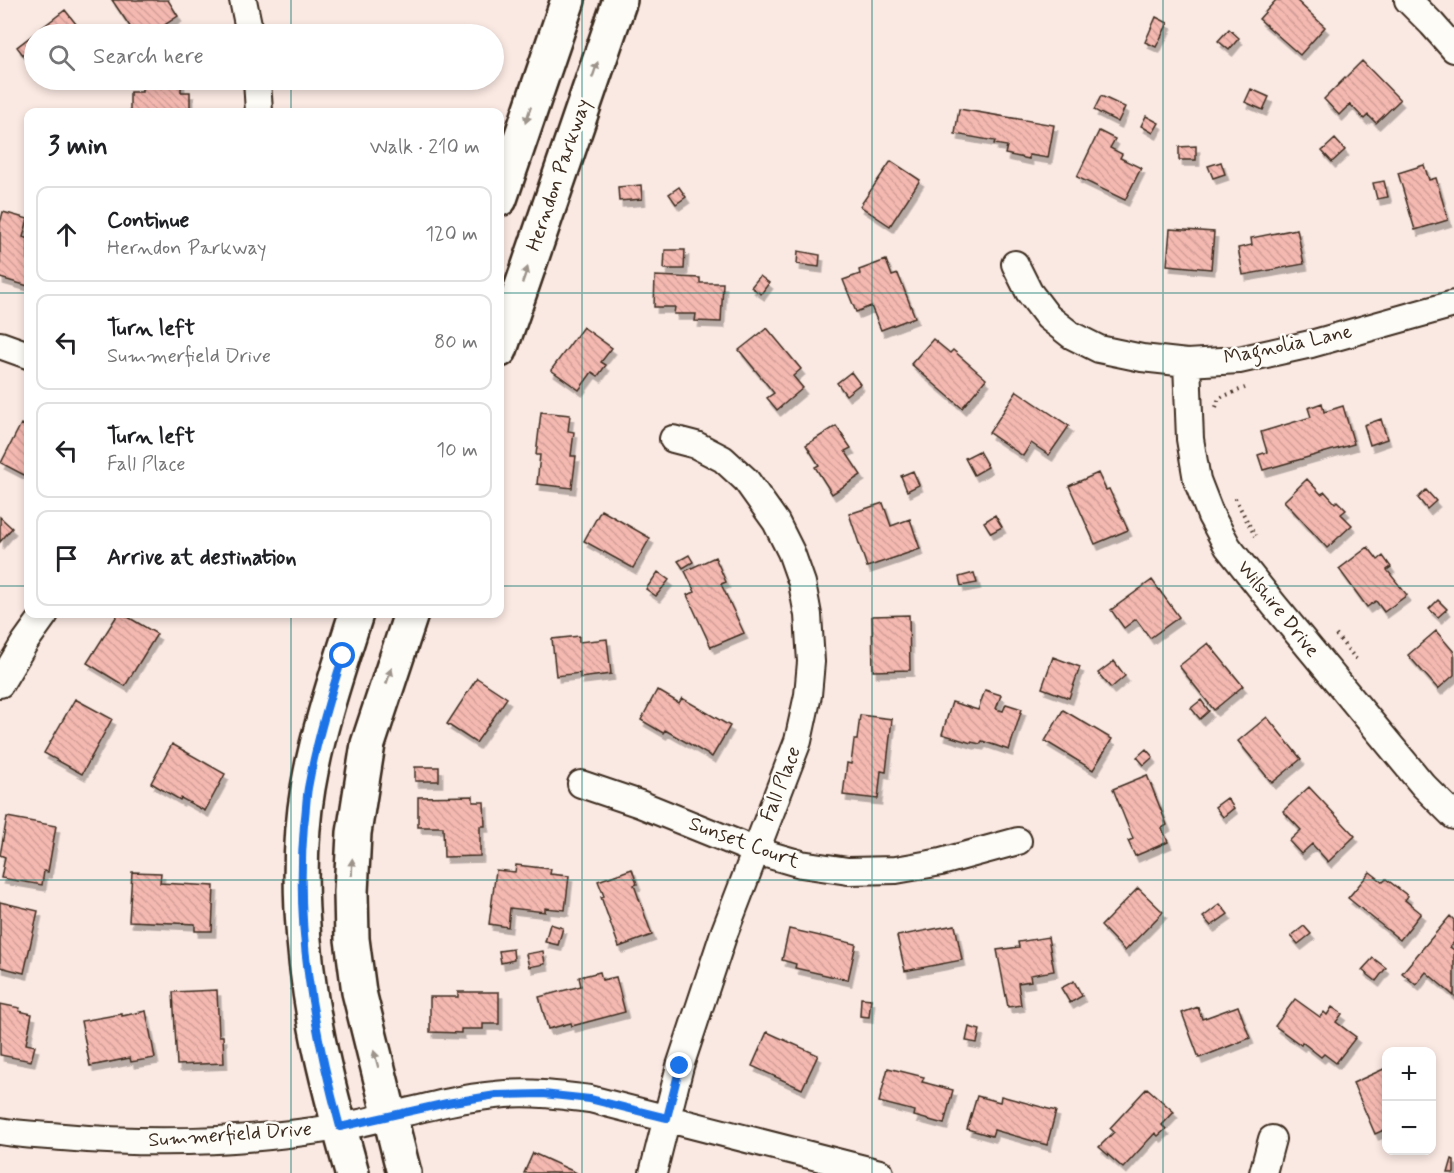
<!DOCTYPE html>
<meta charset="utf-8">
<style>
body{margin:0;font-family:Mynerve,sans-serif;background:#f6f6f6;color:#202124}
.controls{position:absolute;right:18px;bottom:18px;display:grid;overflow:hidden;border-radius:12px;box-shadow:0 3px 9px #0003}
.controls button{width:54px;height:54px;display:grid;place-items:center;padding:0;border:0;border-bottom:2px solid #e0e0e0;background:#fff;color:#202124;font:30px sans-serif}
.stop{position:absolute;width:18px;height:18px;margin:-14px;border:4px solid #1a73e8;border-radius:50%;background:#fff}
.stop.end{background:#1a73e8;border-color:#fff;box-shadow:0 2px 6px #0008}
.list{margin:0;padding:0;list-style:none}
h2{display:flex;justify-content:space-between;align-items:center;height:78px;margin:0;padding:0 24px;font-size:26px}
h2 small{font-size:20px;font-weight:400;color:#757577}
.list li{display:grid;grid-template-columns:39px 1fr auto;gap:18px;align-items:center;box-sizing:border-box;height:96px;margin:0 12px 12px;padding:0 12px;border:2px solid #e0e0e0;border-radius:12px}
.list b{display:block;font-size:22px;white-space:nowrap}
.list p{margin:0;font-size:20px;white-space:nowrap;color:#757577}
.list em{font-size:20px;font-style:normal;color:#757577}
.icon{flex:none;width:33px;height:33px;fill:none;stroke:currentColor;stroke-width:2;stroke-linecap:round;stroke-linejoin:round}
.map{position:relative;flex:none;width:1454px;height:1173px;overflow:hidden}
.search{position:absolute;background:#fff;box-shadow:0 3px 9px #0003;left:24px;top:24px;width:480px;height:66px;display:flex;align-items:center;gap:15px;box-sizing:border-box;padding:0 21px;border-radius:33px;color:#757577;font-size:22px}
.panel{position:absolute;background:#fff;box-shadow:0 3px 9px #0003;left:24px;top:108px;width:480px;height:510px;border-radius:12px}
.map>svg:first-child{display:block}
.building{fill:url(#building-back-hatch);stroke:#3b2a1e;stroke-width:1.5;filter:url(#shadow)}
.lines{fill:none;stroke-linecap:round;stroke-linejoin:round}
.minor-casing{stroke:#3b2a1e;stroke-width:30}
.secondary-casing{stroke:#3b2a1e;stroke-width:38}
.path{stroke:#3b2a1e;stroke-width:4;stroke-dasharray:1.5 4.5;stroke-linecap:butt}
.minor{stroke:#fdfcf7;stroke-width:26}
.secondary{stroke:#fdfcf7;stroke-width:33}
.oneway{fill:#9c938a}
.route{stroke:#1a73e8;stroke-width:8}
.grid{fill:none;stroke:#0f766e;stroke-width:1.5;stroke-opacity:0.55}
.labels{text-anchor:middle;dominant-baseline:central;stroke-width:5;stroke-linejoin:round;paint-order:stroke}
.street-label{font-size:20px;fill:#3b2a1e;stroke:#fdfcf7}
</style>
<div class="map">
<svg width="1454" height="1173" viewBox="0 0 1454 1173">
<defs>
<pattern id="building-back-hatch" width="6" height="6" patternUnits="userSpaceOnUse" patternTransform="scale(1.5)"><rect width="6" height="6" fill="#f4b9b1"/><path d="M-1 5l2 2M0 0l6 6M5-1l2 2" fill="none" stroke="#d29f98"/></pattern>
<filter id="shadow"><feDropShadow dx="3.5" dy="6" stdDeviation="0" flood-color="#0004"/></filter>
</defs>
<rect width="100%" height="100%" fill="#fae8e2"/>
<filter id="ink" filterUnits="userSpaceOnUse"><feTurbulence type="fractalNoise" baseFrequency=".0167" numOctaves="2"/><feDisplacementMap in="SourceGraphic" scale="12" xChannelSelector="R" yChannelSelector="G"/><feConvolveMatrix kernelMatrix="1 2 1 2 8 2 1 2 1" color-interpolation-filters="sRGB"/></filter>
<g filter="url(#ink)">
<path class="building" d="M112,0H168L178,16L151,34H135Z
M1276,0H1296L1325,27L1300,55L1259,19Z
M65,10L84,34H34V69L17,47Z
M1156,17L1168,23L1156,47L1145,42Z
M1229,29L1239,38L1229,50L1218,41Z
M1362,61L1400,100L1376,123L1368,115L1364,119L1350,104L1339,115L1324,99Z
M142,80H181V92H190V112H130V92H142Z
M1251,89L1269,97L1263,110L1245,102Z
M1101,96L1125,107L1118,122L1094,110Z
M959,109L1054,125L1048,158L1029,155V159L1005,154L1007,146L994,144L995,141L955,134Z
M1146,116L1159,123L1153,133L1141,126Z
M1099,131L1115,139L1110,148L1122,154L1120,158L1141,168L1125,200L1077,177Z
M1335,139L1345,150L1332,162L1322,151Z
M1196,146V160H1179V147Z
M891,161L920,180L890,226L860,206Z
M1221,162L1225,174L1213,178L1208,166Z
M1424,165L1429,180L1436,178L1448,220L1415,230L1398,173Z
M1384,181L1388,197L1377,199L1373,183Z
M641,185L642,199L619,201L618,187Z
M679,187L686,197L676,204L669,194Z
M3,212L28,219L23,237L28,239V286L0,278V223Z
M1170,229L1214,232L1211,269L1167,265Z
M1297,229L1304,264L1243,275L1238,248L1252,245L1251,238Z
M665,250H685L684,269H664Z
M798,251L820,255L819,267L797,264Z
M886,260L892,276L898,274L915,317L881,330L871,306L856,312L843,280L860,274L859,270Z
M655,276L700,278V283H723L721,322L695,321L696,314H674L675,307H654Z
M760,276L769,283L761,294L751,287Z
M583,327L612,348L601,362L606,365L598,376L592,372L579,390L551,370Z
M767,328L801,369L793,376L803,388L777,410L767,398L774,393L739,350Z
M933,339L950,353L953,350L986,379L962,408L911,364Z
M851,372L860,384L846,395L837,383Z
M1017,391L1069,426L1049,455L1031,443L1023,456L989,433Z
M1322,403L1324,412L1343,406L1354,444L1263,470L1258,455L1267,452L1261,432L1311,417L1308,408Z
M541,412L570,415L568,431L574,432L571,456H576L572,488L537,484L540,455H536Z
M1381,419L1387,439L1370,445L1364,425Z
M21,424L28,428V477L1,463Z
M836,426L851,448L845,451L861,475L832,494L815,467L819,465L806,445Z
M979,451L988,467L974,475L965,458Z
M913,471L919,485L907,491L901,476Z
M1098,473L1106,490L1109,489L1128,530L1095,544L1069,486Z
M1307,479L1321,494L1325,492L1335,503L1337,501L1346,510L1341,514L1352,525L1327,548L1284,501Z
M1426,490L1436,501L1427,509L1418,498Z
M883,503L891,526L910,519L920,549L867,567L849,514Z
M601,510L650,538L633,568L584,541Z
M995,515L1002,527L991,533L984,522Z
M0,517L12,528L0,542Z
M1368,547L1378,560L1383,556L1391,567L1387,570L1407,595L1384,612L1376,601L1367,607L1339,569Z
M689,555L693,562L683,568L678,561Z
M715,557L726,582L721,584L744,633L711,647L687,595L695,592L685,571Z
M658,572L669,580L656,596L646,589Z
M974,573L977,583L961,586L959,577Z
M1152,580L1179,617L1150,638L1136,619L1124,628L1111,610Z
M1438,600L1447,609L1438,617L1429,609Z
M118,614H123L157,634L125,686L87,663Z
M909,615L910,670L873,671L872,616Z
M1436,631L1454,652V675L1438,689L1408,655Z
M579,636V642L607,639L611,674L580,678V673L556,676L552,639Z
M1208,643L1243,686L1214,710L1179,666Z
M1053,657L1080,667L1069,698L1042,688Z
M1114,661L1125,676L1111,688L1098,673Z
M477,678L507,698L476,743L447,724Z
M657,690L679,703L682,698L730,726L712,757L665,730L663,733L641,720Z
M985,690L1001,695L996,709L1003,711L1006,704L1022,709L1009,750L982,741L980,744L971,742V743L942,734L952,702L978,710Z
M75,699L112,719L82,774L44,753Z
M1201,700L1209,711L1200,719L1191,708Z
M1063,710L1112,739L1093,770L1045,741Z
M860,715L892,719L886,772L881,771L878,799L843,795L847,763L851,764L854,740H857Z
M1267,717L1301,759L1272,783L1238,741Z
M172,744L225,774L205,811L181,798L180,800L151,783Z
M1146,749L1153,757L1144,765L1137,757Z
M415,767H439V781H415Z
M1147,775L1167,825L1162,828L1168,842L1135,856L1128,841L1133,839L1113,789Z
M1309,787L1355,836L1328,862L1312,844L1301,854L1289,841L1301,830L1283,811Z
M473,796V802H484L485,826H480V856L444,857L443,827H418V797Z
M1227,798L1234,808L1223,817L1215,807Z
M7,817L56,826L48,872L44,871L42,885L1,878L5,857L0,855Z
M516,865L551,869L550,874L569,876L565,910L545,908V912L510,908L508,927L489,924L496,870L515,872Z
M632,869L637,884L634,885L652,935L619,947L601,897L604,896L598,881Z
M132,872L161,873L160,883L214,886L212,931H195V924L129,921Z
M1370,872L1383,882L1386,879L1408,896L1405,900L1421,913L1400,940L1348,898Z
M1138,888L1163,912L1125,951L1101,926Z
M0,902L38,911L24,973L0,967Z
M1220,904L1228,914L1211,926L1203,917Z
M1450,916L1454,920V942L1450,947L1454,950V996L1426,972L1416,985L1402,973Z
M550,924L563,928L558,945L545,942Z
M955,925L962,960L905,971L897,936Z
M1304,926L1311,934L1298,944L1291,936Z
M789,929L856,944L848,980L795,968L796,964L782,960Z
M1048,937L1054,971L1030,975L1031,981L1018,983L1021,1005L1008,1007L997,950L1019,947L1018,942Z
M513,949L514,960L501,963L499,951Z
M543,951L545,964L529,967L526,954Z
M1373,958L1386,968L1376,981L1362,970Z
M600,972L602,980L616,977L625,1012L572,1026L571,1023L548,1029L539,997L581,986L579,977Z
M1074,981L1082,996L1070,1003L1061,988Z
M217,990L219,1036H223L224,1063L177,1065L173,992Z
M458,992H499V1024H483V1029H461V1033L430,1032V997H458Z
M861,998L871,999L869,1017L860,1016Z
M1295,999L1320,1017L1324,1012L1327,1015L1332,1007L1342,1014L1336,1022L1356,1037L1336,1063L1324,1054L1321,1057L1302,1042L1301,1045L1275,1026Z
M0,1004L20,1008L19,1011L32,1014L26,1044L35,1046L31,1061L0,1055Z
M1238,1006L1250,1038L1199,1058L1182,1013L1198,1007L1202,1019Z
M146,1011L155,1058L131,1062L130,1058L90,1066L81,1021L122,1014V1016Z
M969,1027L980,1030L977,1043L966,1041Z
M767,1032L818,1055L802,1089L752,1066Z
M888,1068L924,1077L922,1082L953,1090L944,1124L914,1116L915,1111L879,1102Z
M1386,1068V1129L1375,1134L1353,1083Z
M1147,1088L1174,1112L1162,1125L1166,1129L1158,1136L1155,1133L1123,1168L1099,1147L1114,1132L1110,1128Z
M977,1096L1000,1102L1001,1096L1056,1111L1047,1145L994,1130L992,1136L967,1129Z
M533,1153L577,1173H524Z
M1452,1159L1454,1160V1173H1448Z"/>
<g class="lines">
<defs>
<path id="minor" d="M243,0L250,34
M1408,0L1432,24L1454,49
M257,80L259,112
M1015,264L1029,292L1048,317L1071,335L1099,349L1142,358L1187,363L1239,360L1311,344L1454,304
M0,345L28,355
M1187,363L1190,439L1197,480L1211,516L1228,547L1274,605L1423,785L1454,816
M0,684L25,642L45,614
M581,784L640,804L756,851L801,864L848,871L896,870L941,862L1018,841
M0,1131C21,1135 42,1135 63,1137C155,1145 248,1142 339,1127C392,1118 442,1100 495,1095C527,1091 559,1095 590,1099L880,1173
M653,1173L680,1066L723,936L798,741L808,695L811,662L808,615L802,583L791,552L776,522L746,480L723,459L696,445L673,439
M1263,1173L1272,1139"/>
<path id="secondary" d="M500,199L568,0
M500,350L620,0
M352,1173C339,1125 325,1077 316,1028C302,953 295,864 308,788C318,729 338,671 356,614
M404,1173L359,992L352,939L351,892L354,833L368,744L411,614"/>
</defs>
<use href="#minor" class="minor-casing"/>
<use href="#secondary" class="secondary-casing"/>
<path class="path" d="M1216,407L1219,398L1245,388
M1235,498L1255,536
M1336,635L1356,659"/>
<use href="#minor" class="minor"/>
<use href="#secondary" class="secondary"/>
</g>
<defs><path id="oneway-solid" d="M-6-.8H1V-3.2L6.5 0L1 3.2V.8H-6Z" transform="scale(1.5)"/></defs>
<g class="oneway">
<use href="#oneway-solid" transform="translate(595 70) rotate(-71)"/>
<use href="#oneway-solid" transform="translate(528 115) rotate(109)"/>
<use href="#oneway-solid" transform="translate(525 275) rotate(-71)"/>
<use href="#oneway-solid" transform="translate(389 676) rotate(-71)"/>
<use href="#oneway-solid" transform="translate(352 867) rotate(-88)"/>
<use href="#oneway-solid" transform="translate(376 1059) rotate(-105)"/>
</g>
</g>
<g class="lines" filter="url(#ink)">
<path class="route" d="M343,656C329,699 316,743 308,788C306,800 306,813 304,825C295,927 313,1028 340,1127L447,1103L496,1095L543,1094L590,1099L667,1118L680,1066"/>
</g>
<path class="grid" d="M291,0V34M582,0V1173M872,0V1173M1163,0V1173M291,80V112M0,293H28M500,293H1454M0,586H28M500,586H1454M291,614V1173M0,880H1454"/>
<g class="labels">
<g class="street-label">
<text transform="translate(559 175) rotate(-71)">Herndon Parkway</text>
<text transform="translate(1288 345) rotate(-12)">Magnolia Lane</text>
<text transform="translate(1278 609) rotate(51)">Wilshire Drive</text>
<text transform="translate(781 784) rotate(-69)">Fall Place</text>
<text transform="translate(744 843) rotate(20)">Sunset Court</text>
<text transform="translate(230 1135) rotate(-4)">Summerfield Drive</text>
</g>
</g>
</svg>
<div class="controls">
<button>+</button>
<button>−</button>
</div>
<div class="stop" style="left:343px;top:656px"></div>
<div class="stop end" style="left:680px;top:1066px"></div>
<div class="search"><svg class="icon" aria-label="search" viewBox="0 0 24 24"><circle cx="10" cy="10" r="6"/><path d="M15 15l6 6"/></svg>Search here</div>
<section class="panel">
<h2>3 min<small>Walk · 210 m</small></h2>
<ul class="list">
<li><svg class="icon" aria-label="ahead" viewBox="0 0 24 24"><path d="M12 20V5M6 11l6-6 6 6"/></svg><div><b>Continue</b><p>Herndon Parkway</p></div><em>120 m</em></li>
<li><svg class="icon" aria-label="left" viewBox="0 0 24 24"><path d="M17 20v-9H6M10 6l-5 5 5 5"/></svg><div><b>Turn left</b><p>Summerfield Drive</p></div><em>80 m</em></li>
<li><svg class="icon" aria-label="left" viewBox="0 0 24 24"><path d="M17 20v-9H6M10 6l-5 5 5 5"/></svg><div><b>Turn left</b><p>Fall Place</p></div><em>10 m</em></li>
<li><svg class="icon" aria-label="arrive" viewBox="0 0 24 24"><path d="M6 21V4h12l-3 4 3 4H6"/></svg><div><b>Arrive at destination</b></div></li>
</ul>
</section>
</div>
